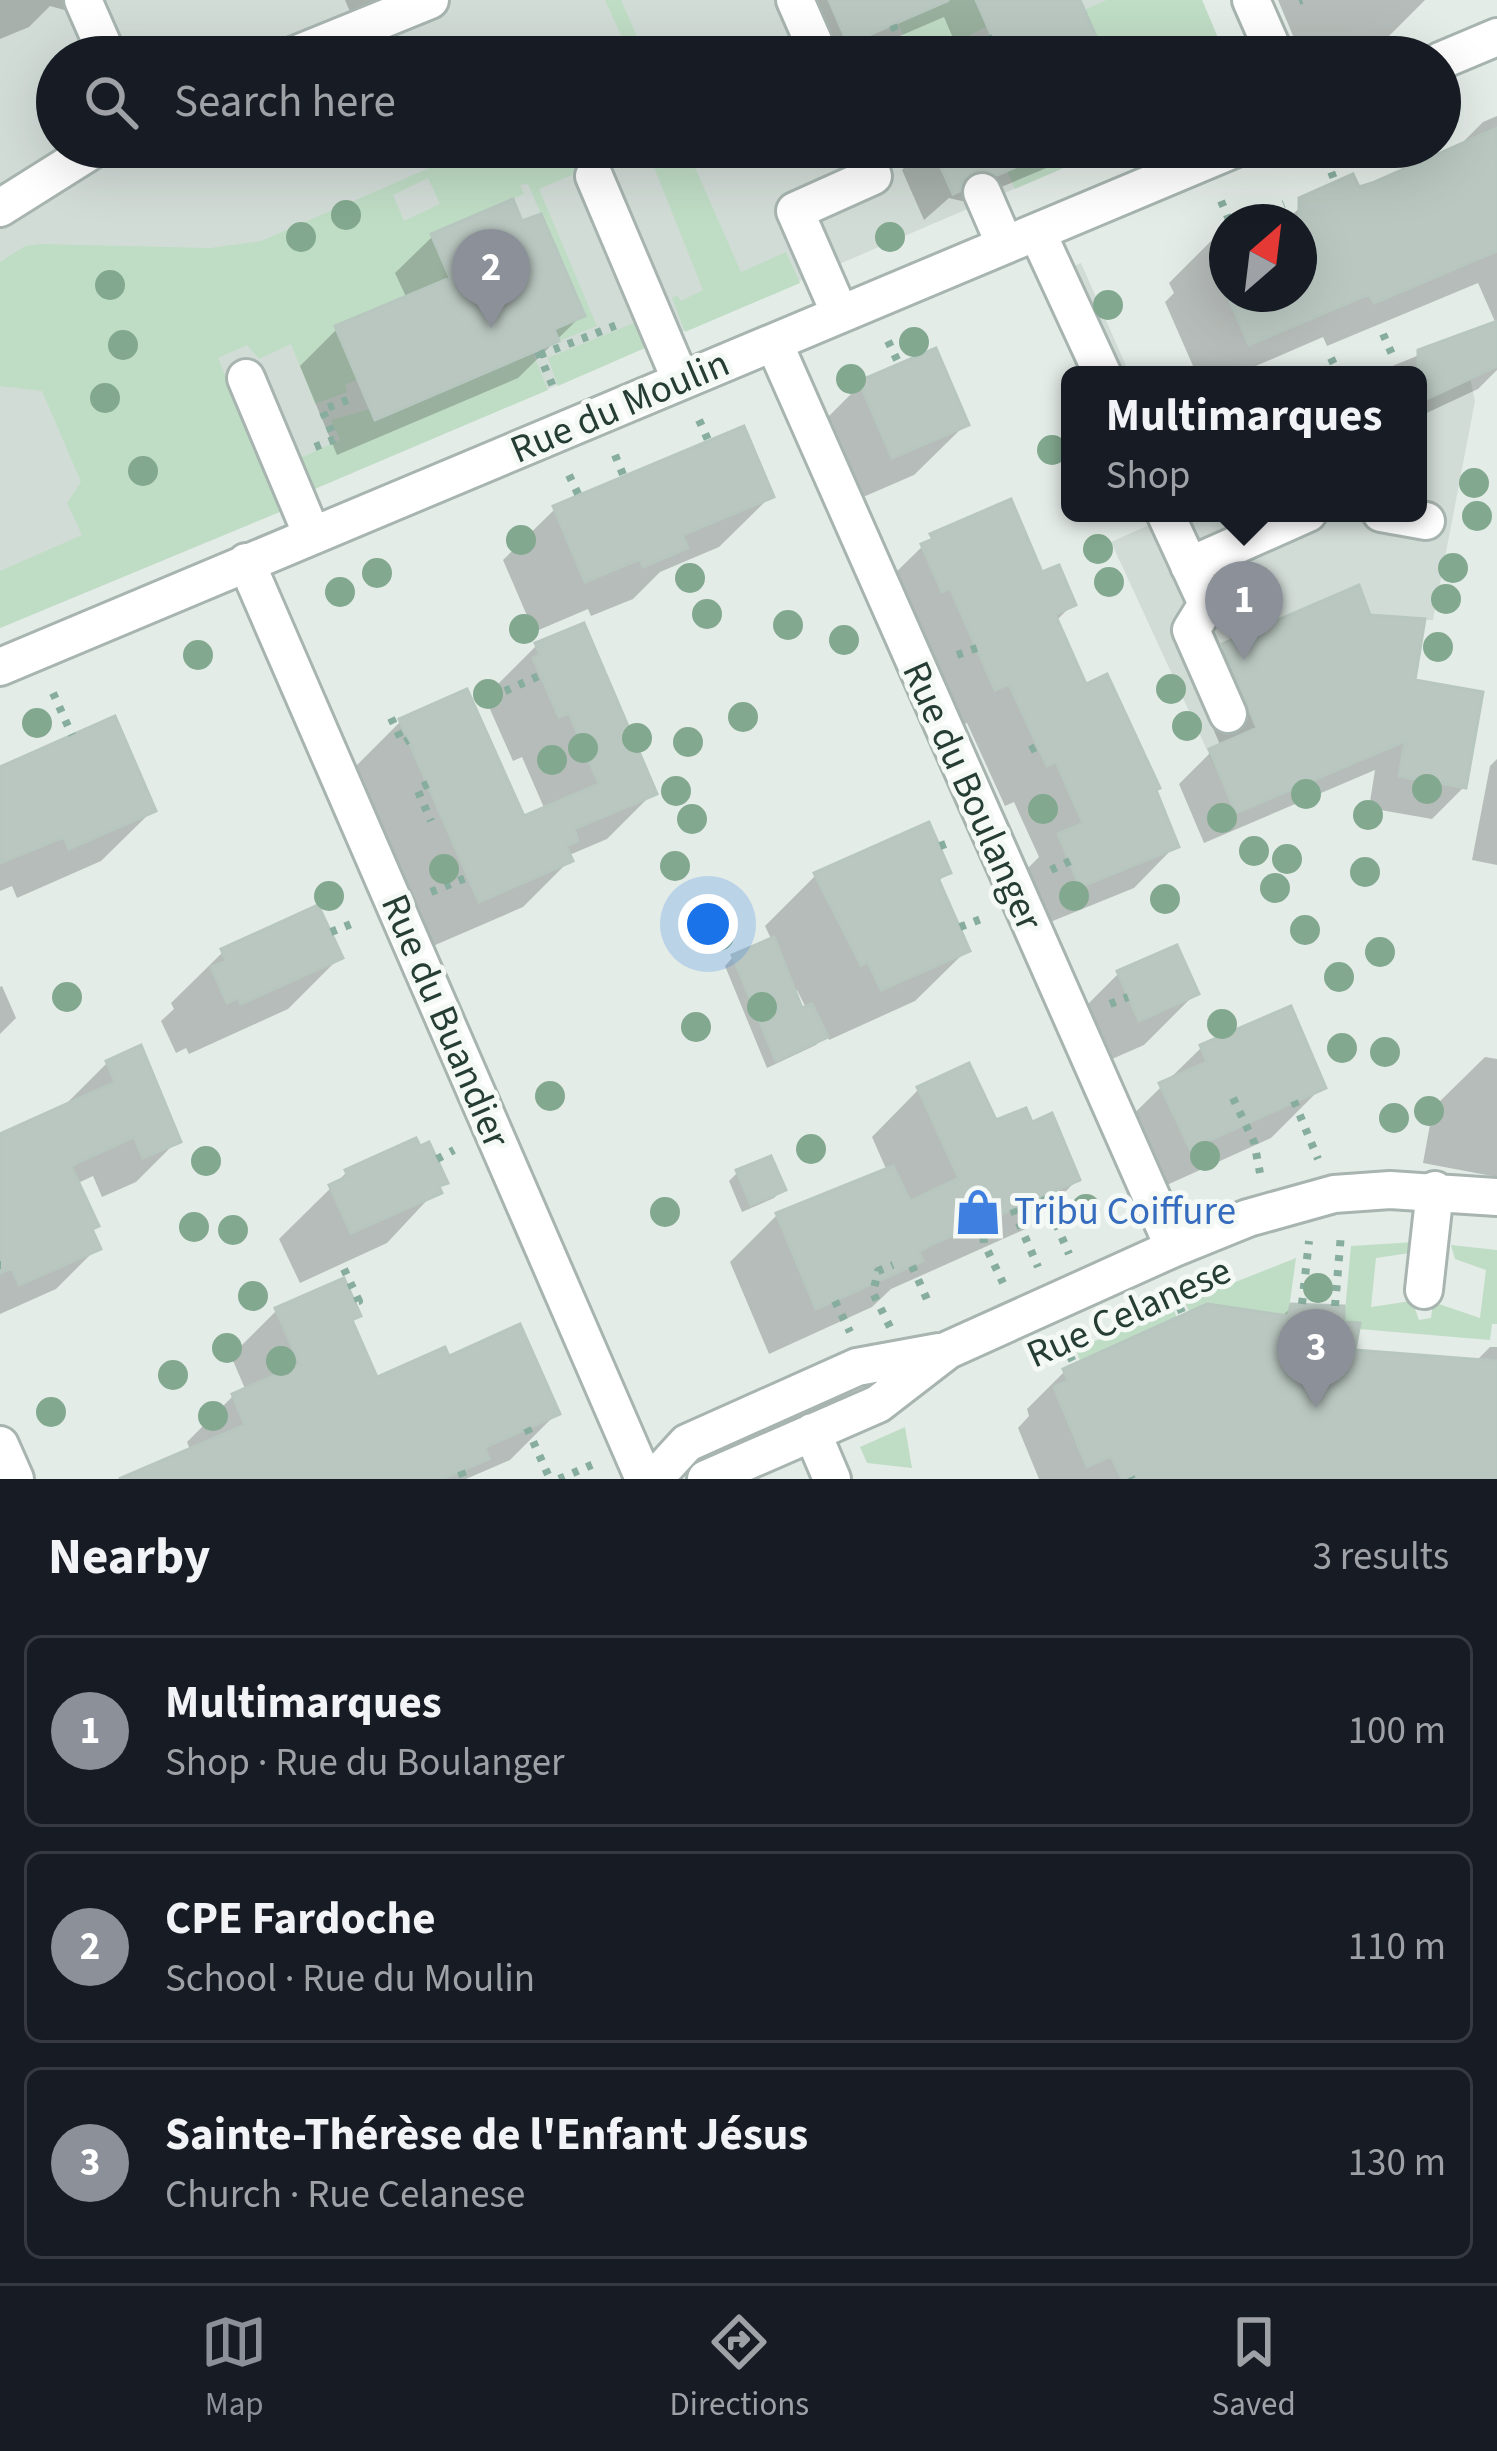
<!DOCTYPE html>
<meta charset="utf-8">
<style>
body{margin:0;font-family:"Source Sans 3",sans-serif;background:#20242c;color:#f1f3f6}
.compass{position:absolute;left:1209px;top:204px;width:108px;height:108px;border-radius:50%;background:#171b24;box-shadow:0 12px 48px #0002;rotate:28deg}
.you{position:absolute;left:708px;top:924px;width:42px;height:42px;margin:-30px;border:9px solid #fff;border-radius:50%;background:#1a73e8;box-shadow:0 0 0 18px #1a73e833}
.badge{display:grid;place-items:center;width:78px;height:78px;border-radius:50%;background:#8c9099;color:#fff;font-size:39px;font-weight:700}
.pin{position:absolute;translate:-50% -99px;filter:drop-shadow(0 3px 6px #0008)}
.pin::after{content:'';position:absolute;top:63px;width:42px;height:36px;background:inherit;clip-path:polygon(0 0,100% 0,50% 100%)}
.popup{position:absolute;left:1061px;top:366px;width:366px;height:156px;box-sizing:border-box;display:grid;place-content:center;border-radius:18px;background:#171b24;filter:drop-shadow(0 3px 9px #0005);font-size:39px;white-space:nowrap;color:#9ea1a6}
.popup b{font-size:45px;color:#f1f3f6}
.popup::after{content:'';position:absolute;left:50%;top:100%;margin-left:-24px;border:24px solid transparent;border-top-color:#171b24}
.list{margin:0;padding:0;list-style:none}
h2{display:flex;justify-content:space-between;align-items:center;height:156px;margin:0;padding:0 48px;font-size:51px}
h2 small{font-size:39px;font-weight:400;color:#9ea1a6}
.list li{display:grid;grid-template-columns:78px 1fr auto;gap:36px;align-items:center;box-sizing:border-box;height:192px;margin:0 24px 24px;padding:0 24px;border:3px solid #363941;border-radius:18px}
.list b{display:block;font-size:45px;white-space:nowrap}
.list p{margin:0;font-size:39px;white-space:nowrap;color:#9ea1a6}
.list em{font-size:39px;font-style:normal;color:#9ea1a6}
.icon{flex:none;width:66px;height:66px;fill:none;stroke:currentColor;stroke-width:2;stroke-linecap:round;stroke-linejoin:round}
.map{position:relative;flex:none;width:1497px;height:1479px;overflow:hidden}
.search{position:absolute;background:#171b24;box-shadow:0 12px 48px #0002;left:36px;right:36px;top:36px;height:132px;display:flex;align-items:center;gap:30px;box-sizing:border-box;padding:0 42px;border-radius:66px;color:#9ea1a6;font-size:45px}
.sheet{height:804px;background:#171b24}
nav{display:flex;justify-content:space-around;align-items:center;box-sizing:border-box;height:168px;border-top:3px solid #363941;background:#171b24;font-size:33px;color:#9ea1a6}
nav a{display:grid;justify-items:center;gap:6px}
nav .on{color:#8c9099}
.map>svg:first-child{display:block}
.built{fill:#d2dcd7}
.green{fill:#bfdcc5;fill-rule:evenodd}
.shadow{fill:#0003;fill-rule:evenodd}
.building{fill:#bac7c1;stroke:#b7c6bf;stroke-width:3}
.lines{fill:none;stroke-linecap:round;stroke-linejoin:round}
.minor-casing{stroke:#a7b4af;stroke-width:42}
.path{stroke:#87ad9f;stroke-width:8;stroke-dasharray:6 9;stroke-linecap:butt}
.minor{stroke:#fff;stroke-width:36}
.tree{fill:#82a88f}
.labels{text-anchor:middle;dominant-baseline:central;stroke-width:10;stroke-linejoin:round;paint-order:stroke}
.street-label{font-size:39px;fill:#253d35;stroke:#f4f9f6}
.shop-label{font-size:39px;fill:#366cbe;stroke:#f4f9f6;text-anchor:start}
</style>
<div class="map">
<svg width="1497" height="1479" viewBox="0 0 1497 1479">
<rect width="100%" height="100%" fill="#e4ece8"/>
<path class="built" d="M0,0H1202L1226,57H57V147H1112L280,504L282,511L0,628Z
M1081,263L1130,375H1082L1040,281Z
M1470,378L1475,401L1433,620H1425L1405,741L1236,813L1111,542L1149,525L1144,513H1418V403Z"/>
<path class="green" d="M605,0H621L646,57H631Z
M934,0H976L987,26L931,57H913L898,23L936,6Z
M1107,0H1202L1226,57H1135L1132,52L1105,57L1084,10Z
M478,147H639L609,160L605,155L576,166L574,174L539,189L597,326L559,341L554,329L585,316L528,184L520,185L524,194L431,234L450,278L336,326L359,379L345,385L347,392L315,404L291,344L259,359L247,345L218,358L282,511L0,628V571L82,535L67,503L81,482L42,391L0,386V262L25,246L41,244L210,248L261,241ZM428,178L440,204L404,221L393,195Z
M646,147H686L741,272L786,252L800,283L685,332L672,298L677,295L681,301L703,290Z
M1063,147H1112L1015,189L1007,171Z
M634,323L645,348L558,386L548,358Z
M533,353L548,390L312,490L300,458L340,440L331,420L370,409L376,420Z
M1414,1242L1410,1253L1376,1258L1371,1307L1418,1300L1414,1306L1419,1320L1431,1318L1433,1302L1480,1318L1486,1270L1455,1259L1451,1245L1497,1250V1324H1492L1490,1340L1359,1329V1323L1344,1322L1351,1246Z
M1296,1258L1288,1316L1207,1304L1189,1312L1185,1302Z
M1173,1308L1177,1318L1080,1361L1076,1349Z
M905,1427L912,1468L867,1463L860,1447Z"/>
<path class="shadow" d="M0,0H94L68,11L50,6L29,27L0,39Z
M345,0H412L354,21Z
M788,0H1077L1102,57H961L944,17L851,57H813Z
M1278,0H1425L1387,38L1342,57H1302Z
M1497,116V370L1478,389L1418,417V375H1370L1496,324L1478,283L1327,346L1323,337L1235,375H1197L1165,302L1174,293L1169,283L1215,237L1227,232V294H1299V222H1284L1314,195L1358,191L1455,150L1483,122Z
M925,147H1096L966,202L949,198L924,220L902,170Z
M520,225L581,316L518,378L337,455L300,366L337,329L407,299L395,273L433,236Z
M861,384L966,424L914,475L840,507L810,435Z
M771,496L719,547L660,572L633,599L591,616L588,609L534,632L503,560L555,509Z
M932,537L1041,576L1073,604L1055,622L1084,688L1153,791L1175,846L1134,888L1038,927L1018,878L1039,857L1014,802L1005,806L967,723L953,729L890,578Z
M1368,618L1412,682L1464,787L1432,819L1369,808L1375,770L1204,843L1179,784L1211,752L1221,747L1192,679L1224,647Z
M536,646L653,793L607,839L567,856L569,861L523,907L433,946L355,767L401,721L523,820L545,810L522,757L513,761L489,707L494,701L490,692Z
M1497,759V865L1472,860L1490,766Z
M0,767L153,810L101,861L17,898L12,886L0,891Z
M948,872L937,883L967,950L915,1001L829,1040L827,1034L816,1045L767,1068L725,966L733,957L772,941L765,926L816,875ZM797,990L807,1010L801,1012L793,992Z
M223,952L339,958L288,1009L189,1054L186,1048L176,1053L161,1021L174,1009L171,1003Z
M1118,974L1195,994L1144,1045L1087,1070L1067,1025Z
M2,986L16,1018L0,1034V987Z
M1201,1048L1322,1087L1271,1138L1138,1198L1110,1137Z
M1485,1057L1497,1059V1177L1423,1163L1433,1108Z
M107,1063L177,1141L136,1182L102,1197L93,1176L76,1184L97,1248L56,1289L0,1314V1137L66,1104Z
M919,1089L995,1124L1031,1126L1077,1180L1030,1227L891,1289L872,1307L769,1354L730,1262L777,1215L887,1171L872,1137Z
M347,1172L444,1182L387,1243L300,1283L279,1239Z
M738,1172L782,1190L774,1198L742,1212L729,1181Z
M1292,1307L1341,1324L1352,1352L1475,1362L1490,1347H1497V1479H1039L1018,1428L1029,1416L1027,1409L1065,1371L1280,1318Z
M277,1310L358,1315L350,1323L376,1381L447,1360L556,1414L510,1460L466,1479H131L191,1452L187,1442L233,1396L246,1391L231,1356Z"/>
<path class="building" d="M829,0H949L848,44Z
M976,0H1080L1105,57H1001Z
M1497,128V251L1374,303L1369,294L1249,345L1227,294H1299V198L1353,174L1359,187L1372,183Z
M932,147H1062L997,175L986,170L974,171L963,180L960,191L953,194Z
M513,199L522,221L541,214L585,316L554,329L559,341L375,420L335,326L450,278L431,234Z
M1497,321V366L1418,403V350Z
M936,348L969,425L892,458L859,381Z
M744,426L774,497L682,535L688,548L643,567L640,559L585,582L553,506Z
M1011,499L1042,572L1059,565L1076,605L1055,614L1086,684L1107,674L1160,788L1156,790L1179,847L1080,887L1058,834L1083,823L1056,762L1047,766L1009,684L995,690L950,588L942,592L921,544L933,539L930,534Z
M1359,585L1370,615L1425,619L1415,680L1483,692L1466,788L1399,776L1405,741L1236,813L1209,749L1257,728L1222,644Z
M584,623L657,794L574,829L578,841L566,846L573,861L479,902L399,719L467,689L524,816L599,784L569,713L559,717L533,658L540,655L535,643Z
M115,716L156,811L69,849L64,837L0,863V767Z
M929,822L951,873L938,878L970,951L881,990L868,962L861,965L814,873Z
M318,905L343,958L241,1004L238,998L227,1003L211,967L226,961L221,949Z
M774,937L802,1008L812,1004L828,1037L776,1061L732,955Z
M1177,945L1199,994L1139,1021L1117,971Z
M1291,1006L1326,1088L1190,1149L1159,1083L1207,1062L1200,1045Z
M141,1045L181,1142L143,1158L134,1137L71,1166L99,1226L92,1229L101,1249L19,1285L12,1268L0,1273V1134L115,1082L106,1061Z
M969,1063L996,1120L1026,1108L1032,1122L1052,1113L1080,1180L930,1245L919,1252L923,1261L816,1309L776,1213L893,1166L910,1201L959,1178L917,1087Z
M416,1138L420,1146L429,1142L448,1183L439,1186L442,1193L351,1233L329,1185L348,1176L345,1170Z
M771,1156L786,1190L751,1205L736,1170Z
M344,1278L361,1316L352,1320L377,1377L445,1347L449,1356L520,1324L560,1414L488,1446L485,1449L489,1459L442,1479H119L245,1425L232,1394L300,1364L275,1308Z
M1207,1304L1288,1316L1291,1304L1344,1306V1322L1360,1323L1355,1350L1497,1361V1479H1122L1111,1456L1087,1467L1054,1387L1068,1381L1063,1369Z"/>
<g class="lines">
<defs>
<path id="minor" d="M83,0L108,57
M795,0L820,57
M1251,0L1276,57
M290,57L430,0
M1440,61L1497,37
M594,176L681,381
M982,192L1005,245
M0,208L97,147
M1037,232L1103,375
M840,314L795,211L873,176L860,147
M774,343L1174,1248
M246,378L312,535
M1165,513L1207,604L1191,630L1228,714
M1381,513L1426,521
M246,562L644,1479
M1189,566L1308,513
M0,667L1239,147
M1424,1290L1435,1190
M812,1432L832,1479
M0,1445L15,1479
M654,1479L687,1443L857,1367L939,1352
M706,1479L878,1404L948,1350L1174,1248L1248,1218L1334,1194L1390,1190L1497,1197"/>
</defs>
<use href="#minor" class="minor-casing"/>
<path class="path" d="M1299,1L1302,0
M893,25L907,57
M949,57L993,38
M1425,147L1429,157
M1326,158L1335,182
M1221,201L1230,222
M1242,222L1284,204
M1383,334L1395,361
M888,341L899,364
M538,352L555,391
M540,355L617,325
M1331,358L1339,375
M699,420L708,440
M315,447L335,439L322,410L350,399
M615,455L624,477
M569,475L579,496
M957,655L977,648
M505,691L541,675
M53,693L72,735
M391,718L403,743L408,740
M1030,750L1038,746
M428,784L417,789L431,821
M940,846L948,843
M1051,870L1070,861
M431,892L468,877
M960,927L981,919
M331,932L356,922
M1110,1004L1128,997
M1233,1098L1254,1142L1260,1173
M1294,1101L1318,1159
M437,1159L454,1150
M1044,1196L1069,1254
M1013,1209L1038,1267
M982,1222L984,1243L1003,1283
M0,1265H1
M912,1266L930,1306
M344,1269L359,1301L355,1302
M1174,1293L1183,1315
M835,1301L850,1332
M1302,1304L1309,1241
M1335,1306L1341,1234
M890,1327L873,1293L878,1271L893,1265
M1063,1342L1074,1364
M527,1428L550,1479
M461,1471L464,1479
M1131,1477L1132,1479
M559,1479L596,1463"/>
<use href="#minor" class="minor"/>
</g>
<g class="tree">
<circle cx="346" cy="215" r="15"/>
<circle cx="301" cy="237" r="15"/>
<circle cx="890" cy="237" r="15"/>
<circle cx="110" cy="285" r="15"/>
<circle cx="1108" cy="305" r="15"/>
<circle cx="914" cy="342" r="15"/>
<circle cx="123" cy="345" r="15"/>
<circle cx="851" cy="379" r="15"/>
<circle cx="105" cy="398" r="15"/>
<circle cx="1052" cy="450" r="15"/>
<circle cx="143" cy="471" r="15"/>
<circle cx="1474" cy="483" r="15"/>
<circle cx="1477" cy="516" r="15"/>
<circle cx="521" cy="540" r="15"/>
<circle cx="1098" cy="549" r="15"/>
<circle cx="1453" cy="568" r="15"/>
<circle cx="377" cy="573" r="15"/>
<circle cx="690" cy="578" r="15"/>
<circle cx="1109" cy="582" r="15"/>
<circle cx="340" cy="592" r="15"/>
<circle cx="1446" cy="599" r="15"/>
<circle cx="707" cy="614" r="15"/>
<circle cx="788" cy="625" r="15"/>
<circle cx="524" cy="629" r="15"/>
<circle cx="844" cy="640" r="15"/>
<circle cx="1438" cy="647" r="15"/>
<circle cx="198" cy="655" r="15"/>
<circle cx="1171" cy="689" r="15"/>
<circle cx="488" cy="694" r="15"/>
<circle cx="743" cy="717" r="15"/>
<circle cx="37" cy="723" r="15"/>
<circle cx="1187" cy="726" r="15"/>
<circle cx="637" cy="738" r="15"/>
<circle cx="688" cy="742" r="15"/>
<circle cx="583" cy="748" r="15"/>
<circle cx="552" cy="760" r="15"/>
<circle cx="1427" cy="789" r="15"/>
<circle cx="676" cy="791" r="15"/>
<circle cx="1306" cy="794" r="15"/>
<circle cx="1043" cy="809" r="15"/>
<circle cx="1368" cy="815" r="15"/>
<circle cx="1222" cy="818" r="15"/>
<circle cx="692" cy="819" r="15"/>
<circle cx="1254" cy="851" r="15"/>
<circle cx="1287" cy="859" r="15"/>
<circle cx="675" cy="866" r="15"/>
<circle cx="444" cy="869" r="15"/>
<circle cx="1365" cy="872" r="15"/>
<circle cx="1275" cy="888" r="15"/>
<circle cx="329" cy="896" r="15"/>
<circle cx="1074" cy="896" r="15"/>
<circle cx="1165" cy="899" r="15"/>
<circle cx="1305" cy="930" r="15"/>
<circle cx="719" cy="936" r="15"/>
<circle cx="1380" cy="952" r="15"/>
<circle cx="1339" cy="977" r="15"/>
<circle cx="67" cy="997" r="15"/>
<circle cx="762" cy="1007" r="15"/>
<circle cx="1222" cy="1024" r="15"/>
<circle cx="696" cy="1027" r="15"/>
<circle cx="1342" cy="1048" r="15"/>
<circle cx="1385" cy="1052" r="15"/>
<circle cx="550" cy="1096" r="15"/>
<circle cx="1429" cy="1111" r="15"/>
<circle cx="1394" cy="1118" r="15"/>
<circle cx="811" cy="1149" r="15"/>
<circle cx="1205" cy="1156" r="15"/>
<circle cx="206" cy="1161" r="15"/>
<circle cx="1086" cy="1209" r="15"/>
<circle cx="665" cy="1212" r="15"/>
<circle cx="194" cy="1227" r="15"/>
<circle cx="233" cy="1230" r="15"/>
<circle cx="1318" cy="1288" r="15"/>
<circle cx="253" cy="1296" r="15"/>
<circle cx="227" cy="1348" r="15"/>
<circle cx="281" cy="1361" r="15"/>
<circle cx="173" cy="1375" r="15"/>
<circle cx="51" cy="1412" r="15"/>
<circle cx="213" cy="1416" r="15"/>
</g>
<defs>
<symbol id="shop-bare" viewBox="-9 -9 18 18"><path d="M-5-2.5h2.3a2.7 3.5 0 0 1 5.4 0H5L5.5 6h-11ZM-1.5-2.5h3a1.5 2.3 0 0 0-3 0Z" fill="#3f7fe0" stroke="#f4f9f6" stroke-width="2.5" paint-order="stroke"/></symbol>
</defs>
<g fill-rule="evenodd">
<use href="#shop-bare" x="945" y="1179" width="66" height="66"/>
</g>
<g class="labels">
<g class="street-label">
<text transform="translate(620 407) rotate(-23)">Rue du Moulin</text>
<text transform="translate(972 796) rotate(66)">Rue du Boulanger</text>
<text transform="translate(445 1021) rotate(67)">Rue du Buandier</text>
<text transform="translate(1129 1313) rotate(-24)">Rue Celanese</text>
</g>
<g class="shop-label">
<text x="1014" y="1212">Tribu Coiffure</text>
</g>
</g>
</svg>
<svg class="compass" viewBox="-18 -18 36 36"><path d="M0-13l5 13h-10z" fill="#e53935"/><path d="M0 13l5-13h-10z" fill="#9ea1a6"/></svg>
<div class="you"></div>
<div class="pin badge" style="left:1244px;top:660px">1</div>
<div class="popup"><b>Multimarques</b>Shop</div>
<div class="pin badge" style="left:491px;top:328px">2</div>
<div class="pin badge" style="left:1316px;top:1408px">3</div>
<div class="search"><svg class="icon" aria-label="search" viewBox="0 0 24 24"><circle cx="10" cy="10" r="6"/><path d="M15 15l6 6"/></svg>Search here</div>
</div>
<section class="sheet">
<h2>Nearby<small>3 results</small></h2>
<ul class="list">
<li><span class="badge">1</span><div><b>Multimarques</b><p>Shop · Rue du Boulanger</p></div><em>100 m</em></li>
<li><span class="badge">2</span><div><b>CPE Fardoche</b><p>School · Rue du Moulin</p></div><em>110 m</em></li>
<li><span class="badge">3</span><div><b>Sainte-Thérèse de l'Enfant Jésus</b><p>Church · Rue Celanese</p></div><em>130 m</em></li>
</ul>
</section>
<nav>
<a class="on"><svg class="icon" aria-label="map" viewBox="0 0 24 24"><path d="M3 6l6-2 6 2 6-2v14l-6 2-6-2-6 2zM9 4v14M15 6v14"/></svg>Map</a>
<a><svg class="icon" aria-label="directions" viewBox="0 0 24 24"><path d="M12 3l9 9-9 9-9-9zM9 14v-3h6M13 9l2 2-2 2"/></svg>Directions</a>
<a><svg class="icon" aria-label="saved" viewBox="0 0 24 24"><path d="M7 4h10v16l-5-4-5 4z"/></svg>Saved</a>
</nav>
